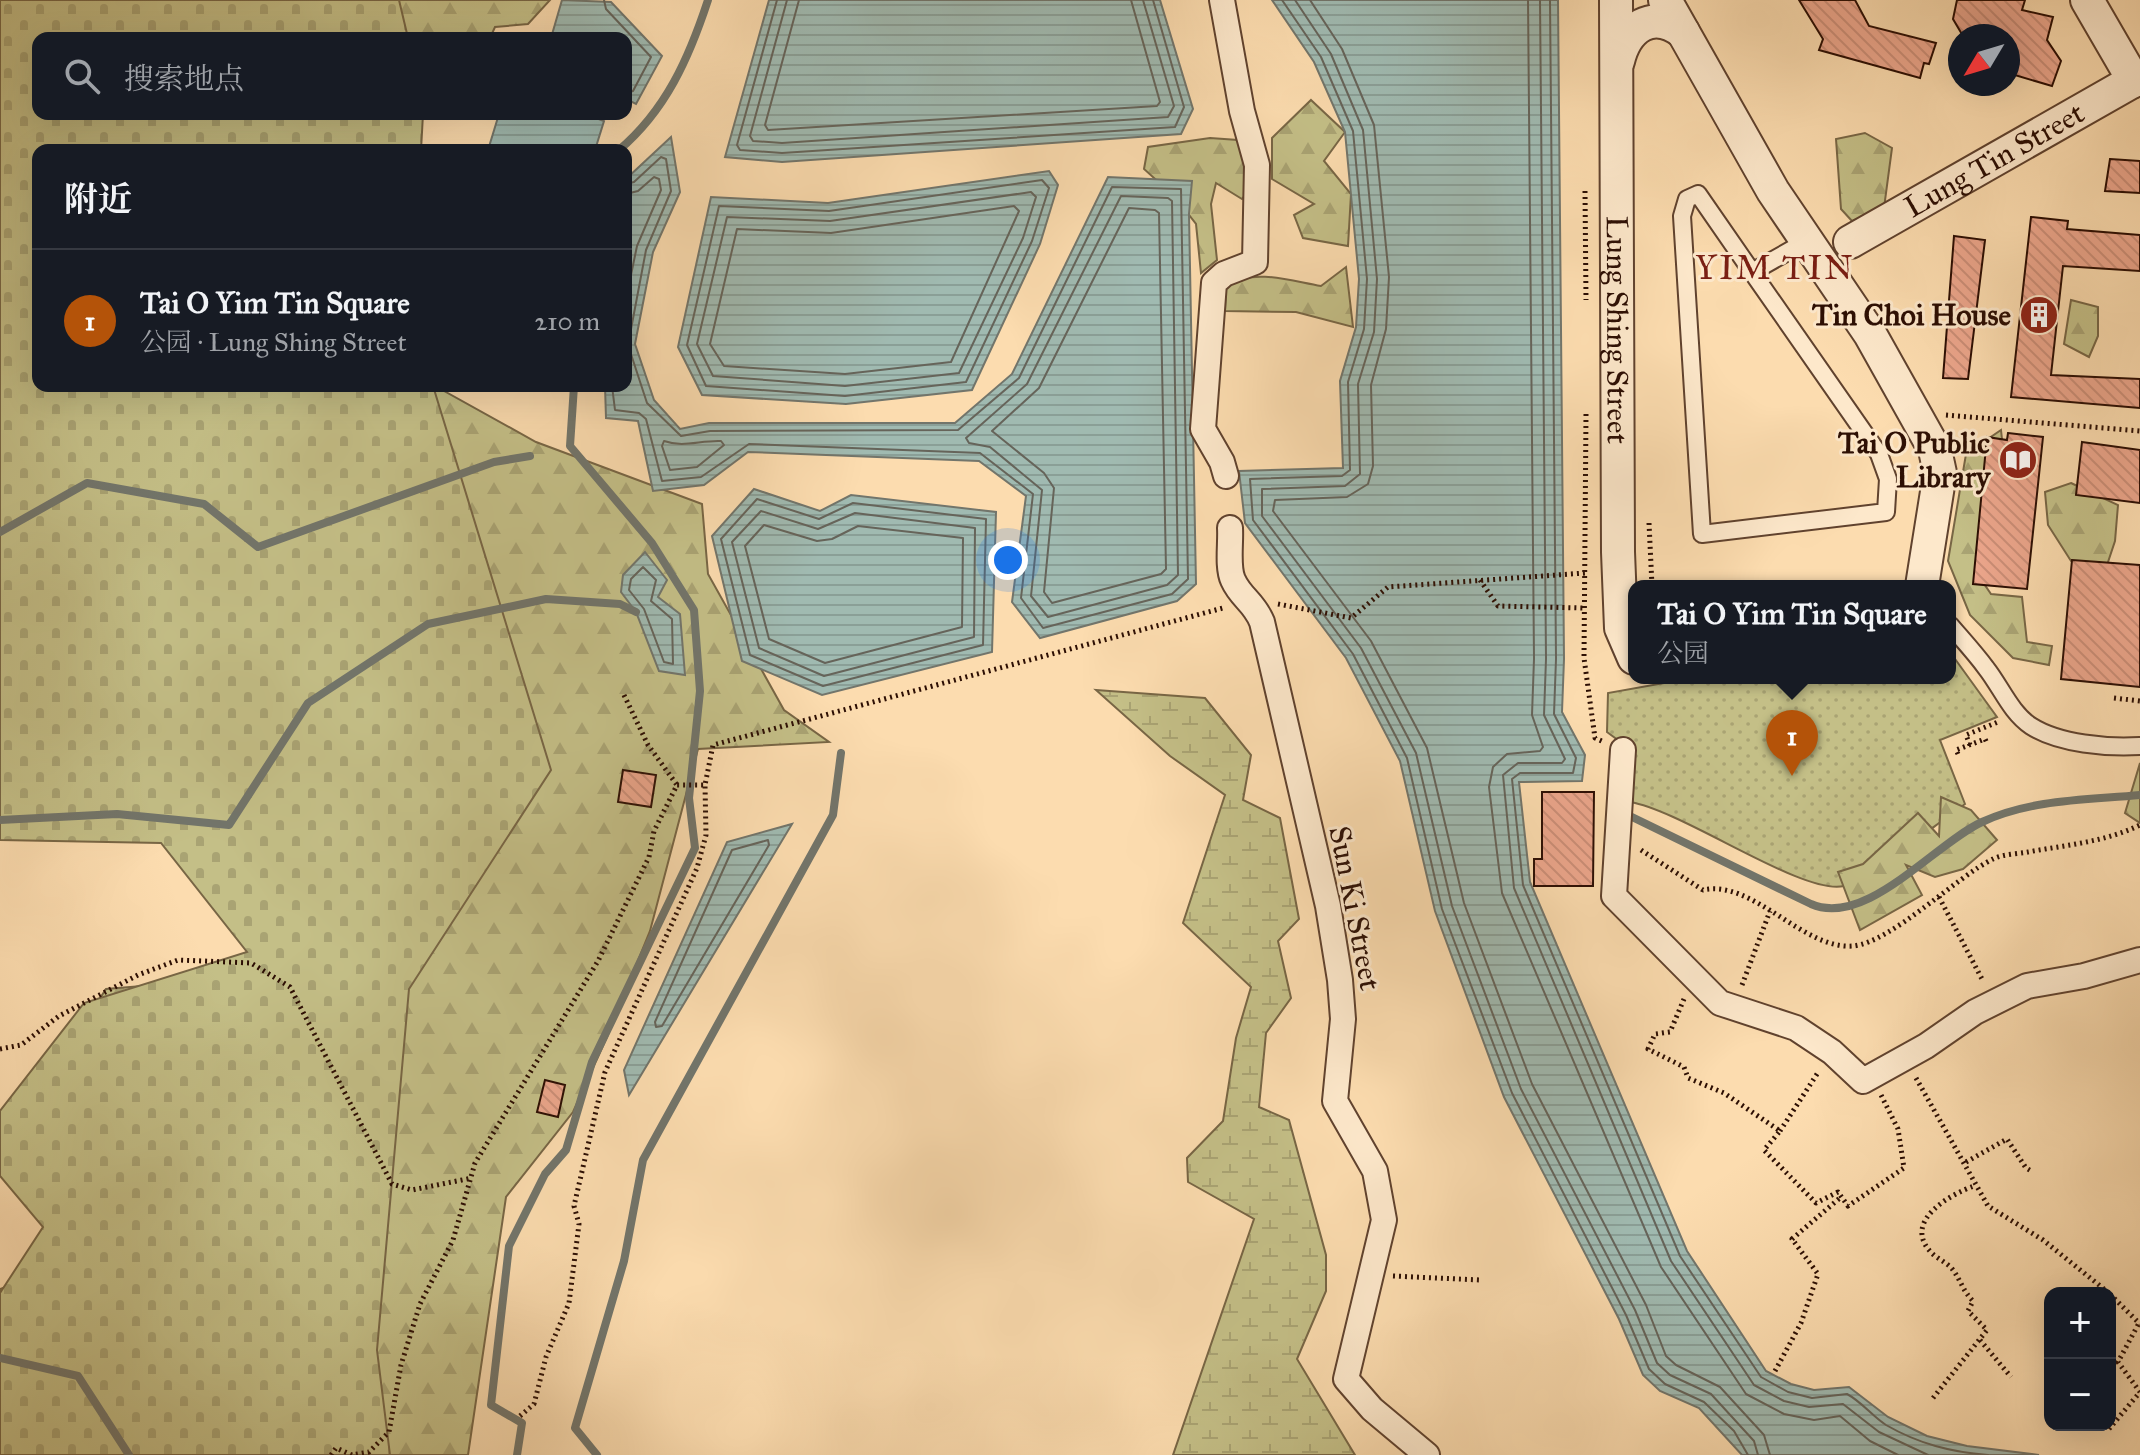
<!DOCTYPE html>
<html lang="zh">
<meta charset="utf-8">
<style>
body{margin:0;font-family:"IM FELL Great Primer","Noto Serif SC",serif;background:#20242c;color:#f1f3f6}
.controls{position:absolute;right:24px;bottom:24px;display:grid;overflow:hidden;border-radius:16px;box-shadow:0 8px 32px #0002}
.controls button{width:72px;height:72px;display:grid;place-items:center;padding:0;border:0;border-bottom:2px solid #363941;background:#171b24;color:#f1f3f6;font:40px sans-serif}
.compass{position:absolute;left:1948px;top:24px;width:72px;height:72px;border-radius:50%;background:#171b24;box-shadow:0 8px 32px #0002;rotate:232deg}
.you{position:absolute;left:1008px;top:560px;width:28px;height:28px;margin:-20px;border:6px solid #fff;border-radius:50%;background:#1a73e8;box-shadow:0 0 0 12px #1a73e833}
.badge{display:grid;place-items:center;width:52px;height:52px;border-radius:50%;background:#b45309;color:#fff;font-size:26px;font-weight:700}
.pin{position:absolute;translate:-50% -66px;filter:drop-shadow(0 2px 4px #0008)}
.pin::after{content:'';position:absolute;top:42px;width:28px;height:24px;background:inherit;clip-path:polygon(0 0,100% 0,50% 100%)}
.popup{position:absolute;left:1628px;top:580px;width:328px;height:104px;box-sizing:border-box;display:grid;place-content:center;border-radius:16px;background:#171b24;filter:drop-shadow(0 2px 6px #0005);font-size:26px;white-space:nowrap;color:#9ea1a6}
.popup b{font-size:30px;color:#f1f3f6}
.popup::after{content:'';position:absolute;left:50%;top:100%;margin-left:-16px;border:16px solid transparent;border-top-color:#171b24}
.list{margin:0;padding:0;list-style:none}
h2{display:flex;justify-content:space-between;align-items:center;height:104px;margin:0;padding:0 32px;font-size:34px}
h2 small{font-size:26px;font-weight:400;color:#9ea1a6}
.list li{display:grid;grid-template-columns:52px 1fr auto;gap:24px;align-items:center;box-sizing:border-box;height:144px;padding:0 32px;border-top:2px solid #363941}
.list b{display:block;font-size:30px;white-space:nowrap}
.list p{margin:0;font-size:26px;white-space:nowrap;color:#9ea1a6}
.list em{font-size:26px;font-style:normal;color:#9ea1a6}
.icon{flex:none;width:44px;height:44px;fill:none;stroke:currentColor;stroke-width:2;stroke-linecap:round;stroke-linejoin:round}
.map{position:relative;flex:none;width:2140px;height:1455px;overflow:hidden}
.search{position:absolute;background:#171b24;box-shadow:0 8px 32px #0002;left:32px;top:32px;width:600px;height:88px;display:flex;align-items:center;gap:20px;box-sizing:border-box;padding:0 28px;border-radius:16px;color:#9ea1a6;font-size:30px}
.panel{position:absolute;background:#171b24;box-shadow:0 8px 32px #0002;left:32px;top:144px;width:600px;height:248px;border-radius:16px}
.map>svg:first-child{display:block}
.grass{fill:url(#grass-dots);stroke:#786645;stroke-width:2}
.forest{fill:url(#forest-firs);stroke:#786645;stroke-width:2}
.wetland{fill:url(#wetland-marsh);stroke:#786645;stroke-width:2}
.cemetery{fill:url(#cemetery-stones);stroke:#786645;stroke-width:2}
.water{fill:url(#water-rules);stroke:#72756b;stroke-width:2}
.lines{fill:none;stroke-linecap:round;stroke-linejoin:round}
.shore{stroke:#66645a;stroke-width:2}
.stream{stroke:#72756b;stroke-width:8}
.building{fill:url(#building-back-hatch);stroke:#2c0e03;stroke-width:2}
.service-casing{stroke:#60422e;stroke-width:20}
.pedestrian-casing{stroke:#60422e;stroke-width:28}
.minor-casing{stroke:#60422e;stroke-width:36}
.path{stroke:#2c0e03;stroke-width:5;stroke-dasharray:2 4;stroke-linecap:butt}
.service{stroke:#fde8cb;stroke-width:16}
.pedestrian{stroke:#fde8cb;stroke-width:24}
.minor{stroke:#fde8cb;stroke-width:32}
.labels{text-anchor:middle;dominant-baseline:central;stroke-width:6;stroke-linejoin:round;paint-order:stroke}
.street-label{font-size:30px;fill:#2c0e03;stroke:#fde8cb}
.poi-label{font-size:30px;font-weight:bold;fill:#2c0e03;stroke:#fde8cb;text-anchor:end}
.quarter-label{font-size:34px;letter-spacing:2px;fill:#7a1f14;stroke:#fde8cb}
</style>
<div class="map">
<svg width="2140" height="1455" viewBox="0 0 2140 1455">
<defs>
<pattern id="grass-dots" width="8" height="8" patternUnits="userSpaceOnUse" patternTransform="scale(2)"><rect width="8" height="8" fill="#c4bf87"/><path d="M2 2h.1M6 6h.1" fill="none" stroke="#a9a373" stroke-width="1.8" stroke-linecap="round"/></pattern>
<pattern id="forest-firs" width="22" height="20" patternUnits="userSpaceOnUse" patternTransform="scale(2)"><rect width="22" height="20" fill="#c4bf87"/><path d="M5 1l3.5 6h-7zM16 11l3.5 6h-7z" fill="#a9a373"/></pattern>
<pattern id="wetland-marsh" width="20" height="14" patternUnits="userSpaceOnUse" patternTransform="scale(2)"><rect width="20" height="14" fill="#c4bf87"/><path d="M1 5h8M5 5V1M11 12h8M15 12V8" fill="none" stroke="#a9a373"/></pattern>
<pattern id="cemetery-stones" width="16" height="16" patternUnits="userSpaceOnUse" patternTransform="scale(2)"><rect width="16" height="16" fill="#c4bf87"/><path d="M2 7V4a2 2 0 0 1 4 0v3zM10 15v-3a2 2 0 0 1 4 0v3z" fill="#a9a373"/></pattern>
<pattern id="water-rules" width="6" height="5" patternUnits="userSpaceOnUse" patternTransform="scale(2)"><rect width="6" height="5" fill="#a0bab1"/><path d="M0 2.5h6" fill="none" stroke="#8a9f97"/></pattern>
<pattern id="building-back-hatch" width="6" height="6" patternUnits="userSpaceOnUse" patternTransform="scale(2)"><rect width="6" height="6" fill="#eca68c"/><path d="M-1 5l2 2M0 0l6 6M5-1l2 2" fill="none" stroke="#cb8e77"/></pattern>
</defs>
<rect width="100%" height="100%" fill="#fcdcaf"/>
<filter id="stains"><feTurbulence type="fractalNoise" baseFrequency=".0025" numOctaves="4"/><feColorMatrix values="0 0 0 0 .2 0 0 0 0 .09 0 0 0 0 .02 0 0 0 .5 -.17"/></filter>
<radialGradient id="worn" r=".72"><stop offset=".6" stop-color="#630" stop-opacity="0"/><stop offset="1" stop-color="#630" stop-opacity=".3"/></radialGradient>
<path class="grass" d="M1950,652L1997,717L1940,740L1965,804C1940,821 1868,880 1844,886C1803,896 1684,811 1630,802V749L1607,732L1608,693L1692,678H1950Z"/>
<path class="forest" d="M351,0H550L528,24L495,27L490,38H349Z
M1311,100L1345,132L1324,161L1351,194L1348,246L1303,238L1294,215L1314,204L1272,179V138Z
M1865,133L1892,148L1884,208L1852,221L1841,209L1836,139Z
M1210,138L1238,140L1265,172L1242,199L1216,183L1211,204L1217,260L1201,273L1196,224L1175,197L1144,169L1148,147Z
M1346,267L1353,327L1296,312L1225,311L1226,283C1260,270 1287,280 1321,286Z
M2071,300L2098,307V336L2089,357L2064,344Z
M273,386H435L536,442L702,504L708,574L784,710L829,742L698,749L650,931L607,1037L573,1112L506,1197L468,1455H82L0,1363V1289L108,1251L22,1119L106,989L265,976Z
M2001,430L2004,458L1978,575L1991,594L2022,597L2027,642L2052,646L2049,665L2013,658L1970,615L1948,561L1966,454Z
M2071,483L2118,505L2115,541L2105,571L2071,561L2048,525L2045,492Z
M2140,763V823L2125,813Z
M1941,797L1971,810L1997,840L1963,869L1935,877L1906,865L1922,895L1860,930L1838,872L1863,864L1918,813L1939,836Z"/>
<path class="wetland" d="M1096,690L1205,698L1251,755L1243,800L1280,818L1299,919L1278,941L1291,998L1266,1033L1259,1107L1289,1120L1326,1255V1291L1297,1359L1355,1455H1173L1254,1219L1188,1182L1187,1158L1223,1121L1236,1038L1251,987L1183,923L1225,795L1170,756Z"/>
<path class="cemetery" d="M0,0H399L408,38H38V114H423L421,150H38V386H433L551,770L409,989L377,1350L390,1455H0V1293L43,1227L0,1176V1111L84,1003L247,952L161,843L0,840Z"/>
<path class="water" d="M562,0L611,2L662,56L636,104L626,99V38H551Z
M769,0H1160L1193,109L1181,134L782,162L725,157Z
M1272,0H1558L1564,659L1562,712L1585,755L1582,781L1519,782L1530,882L1687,1251L1766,1371L1791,1384L1814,1390L1849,1387L1888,1417L1927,1436L1967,1446L2039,1455H1742L1699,1408L1660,1391L1643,1375L1619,1319L1504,1097L1435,911L1400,761L1346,658L1245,523L1239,471L1343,468L1340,381L1356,327L1359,279L1345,132L1314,62Z
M499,114H585L604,121L595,150H488Z
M671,137L680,192L653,252L635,344L654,400L680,429L709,423H955L1012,374L1108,177L1192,181L1189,214L1196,584L1177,601L1040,638L1012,602L1026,496L979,461L748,452L704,485L653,491L638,421L606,418L605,386H626V179Z
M1049,171L1058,185L1040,244L972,390L846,404L702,395L678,347L711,197L828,203Z
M754,489L820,511L851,495L996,512L992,652L822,695L742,661L712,536Z
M645,552L667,580L658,597L680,614L685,675L659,671L636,612L621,592L623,575Z
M792,824L629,1095L624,1070L727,842Z"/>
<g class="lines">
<path class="shore" d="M604,0L606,9L651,57L633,91L626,93
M777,0L737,145L740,150L782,153L1175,127L1184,107L1153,0
M787,0L750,136L753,141L782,143L1168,117L1174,106L1143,0
M799,0L765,125L768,130L1157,106L1160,102L1131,0
M1282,0L1321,57L1353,131L1367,279L1364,329L1348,382L1350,470L1342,476L1250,479L1253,520L1353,654L1407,758L1442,909L1512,1093L1626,1315L1649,1369L1665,1384L1704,1402L1734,1431L1748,1455
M1295,0L1331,54L1363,130L1377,279L1374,332L1358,384L1360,474L1345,486L1262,489V516L1361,648L1416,753L1452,906L1521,1089L1635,1310L1657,1363L1670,1375L1711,1394L1754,1441L1758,1455
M1310,0L1342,49L1374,125L1389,277L1386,329L1371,385L1373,466L1368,484L1347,497L1275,500L1273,511L1371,641L1427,748L1464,903L1532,1084L1646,1305L1666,1356L1676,1365L1720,1387L1764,1435L1770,1455
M1528,0L1534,659L1532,715L1543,747L1540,751L1507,754L1493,767L1489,787L1502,893L1661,1267L1746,1394L1784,1414L1814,1420L1840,1416L1870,1441L1898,1455
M1540,0L1546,659L1544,715L1565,759L1562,763H1518L1503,775L1514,888L1671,1261L1754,1385L1784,1401L1809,1407L1843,1404L1879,1432L1928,1455
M1550,0L1556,659L1554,714L1576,758L1573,773H1520L1512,779L1523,885L1680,1256L1761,1377L1788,1392L1812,1398L1847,1394C1862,1402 1872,1416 1886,1425C1919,1444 1951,1452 1988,1455
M1042,180L1049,188L1032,241L966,382L845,396L706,386L687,345L719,206L829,211Z
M1031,192L1036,197L1023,238L959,373L845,386L713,376L697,344L727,217L830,221Z
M626,194L638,191L654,177L659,179L661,190L637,246L626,299
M1121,196L1168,198L1172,201L1178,575L1167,585L1048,617L1031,596L1042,490L990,447L969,443L966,438L1027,384Z
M1014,206L1019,211L951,362L845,374L724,366L710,344L737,229L831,233Z
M1129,208L1155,210L1159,213L1166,569L1161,574L1052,603L1044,592L1054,488L1044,473L992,431L1039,388Z
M612,386L615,410L639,413L646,419L662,481L701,477L749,444L980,453L1033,494L1021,598L1043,628L1172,594L1188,579L1181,189L1112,187L1019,378L958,430L710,431L681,436L647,403L628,345L646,250L671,191L666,159L661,157L634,182L626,184
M664,441C684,448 700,440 721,441L724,445L697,467L670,470L662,446Z
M757,499L819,519L853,503L986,519L983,645L823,686L750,655L721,539Z
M761,511L818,529L855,513L975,528L974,637L824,676L759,648L732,542Z
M764,525L817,541L832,539L858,526L963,538L962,627L825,663L769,639L745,546Z
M643,567L656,580L651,601L672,619L673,664L664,662L644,609L629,590L631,579Z
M768,840L769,845L662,1026L656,1027L655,1022L732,850Z"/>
<path class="stream" d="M619,150C666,110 689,58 708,0
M0,532L87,483L204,504L258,547L494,462L530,456
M1632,817L1811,904C1866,928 1934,844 1982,822C2032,799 2087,800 2140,795
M0,820L117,814L229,825L308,703L428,624L546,599L620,604L636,612
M0,1358L78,1376L129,1455
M517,1455L522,1423L491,1405L509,1246L545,1174L566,1150L592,1062L695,848L689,798L700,691L694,610L652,543L570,446L574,386
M597,1455L575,1428L624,1261L643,1160L833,815L841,753"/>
</g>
<path class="building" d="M1799,0H1855L1869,26L1936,43L1929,64L1924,63L1920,78L1819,50L1823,39Z
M1957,0H2025L2022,10L2053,17L2047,40L2061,61L2052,86L2008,73V36H1963L1953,19Z
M2110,159L2140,161V193L2105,191Z
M2031,217L2068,221L2067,229L2140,235V271L2063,266L2051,375L2140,379V408L2011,397Z
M1954,236L1985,240L1968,379L1943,378Z
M2008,433L2043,437L2027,589L1973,584L1987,437L2007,440Z
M2082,442L2140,450V503L2076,495Z
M2072,560L2140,565V687L2061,679Z
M623,770L656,775L651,807L618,802Z
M1542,792H1594L1593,886H1534V859H1542Z
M545,1080L565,1085L558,1117L537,1112Z"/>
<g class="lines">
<defs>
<path id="service" d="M1752,272L1698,194L1687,199L1682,216L1702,534L1886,512L1888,479L1879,454L1752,272L1805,242
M1950,625C1962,639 1975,653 1986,668C2001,687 2011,713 2031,726C2059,744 2108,748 2140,746"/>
<path id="pedestrian" d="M1222,0L1242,111L1257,165L1255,262L1224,274L1214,283L1203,429L1222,462L1226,476
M1230,528C1231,543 1227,567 1233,580C1241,598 1254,602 1262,622L1328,906L1340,980L1343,1019L1335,1101L1375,1171L1384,1220L1346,1379L1372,1409L1427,1455
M1623,750L1614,896L1720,1003L1796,1028L1832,1052L1863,1081L1926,1046L1975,1012L2027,986L2084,976L2140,960"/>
<g id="minor">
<path id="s1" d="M1616,0L1618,552L1621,628L1634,658"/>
<path d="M1665,0L1773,191L1870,334L1935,450L1940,473L1922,586"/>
<path d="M2087,0L2134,81"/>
<path d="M1618,61C1626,28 1652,8 1683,32"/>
<path id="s2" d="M1850,242L2140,77"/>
</g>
</defs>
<use href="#service" class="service-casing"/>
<use href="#pedestrian" class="pedestrian-casing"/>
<use href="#minor" class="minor-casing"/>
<path class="path" d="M1585,191L1586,300
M1586,414L1584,658L1595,738L1604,742
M1946,415L2140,431
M1649,523L1652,586
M1480,580L1498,606L1584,608
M1278,604L1351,618L1388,587L1585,573
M624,695L648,745L677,785
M2114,698L2140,701
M1970,745L1966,735L1998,722
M1958,754L1956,750L1985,739L1987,743
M1641,850L1703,890C1753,879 1803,950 1853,946C1892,942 1956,877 1993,859C2003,854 2017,854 2028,852C2066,845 2105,842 2140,825
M1939,897L1983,981
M1742,985L1770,911
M1684,999L1670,1032L1655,1034L1648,1049L1684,1067L1688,1078L1724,1093L1780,1131L1764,1150L1816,1203L1838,1192L1848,1206L1904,1168L1898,1129L1881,1095
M0,1049L21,1045L59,1016L138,975L178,960L251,963L290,987L392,1184L412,1190L472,1178
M1916,1078L1988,1206L2043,1240L2109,1293
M1780,1131L1819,1071
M1966,1162L2007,1139L2026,1168L2033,1172
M1393,1276L1480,1280
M2110,1294L2140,1324
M1980,1340L2011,1377
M1775,1371L1801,1323L1818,1274L1792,1239L1841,1197
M1933,1398L1987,1330L1968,1311L1973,1301C1963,1291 1961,1281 1953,1270C1947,1262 1935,1258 1929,1250C1904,1220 1951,1194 1974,1186
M520,1416L534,1404L546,1357L569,1303L579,1224L574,1206L605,1072L697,868L706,835L705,785
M2109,1429L2140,1392L2118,1362L2139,1323
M331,1455L336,1448L352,1455L369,1452L389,1432L401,1365L420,1304L453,1240L475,1163L598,961L649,857L654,831L677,785H705L713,745L1223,608"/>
<use href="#service" class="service"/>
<use href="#pedestrian" class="pedestrian"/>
<use href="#minor" class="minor"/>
</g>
<defs>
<symbol id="building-disc" viewBox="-11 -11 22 22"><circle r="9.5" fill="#8f2418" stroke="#fde8cb"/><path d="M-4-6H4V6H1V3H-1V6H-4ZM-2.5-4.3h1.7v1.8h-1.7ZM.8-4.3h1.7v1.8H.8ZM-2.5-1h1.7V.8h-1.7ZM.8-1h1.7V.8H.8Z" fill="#fff"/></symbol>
<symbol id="library-disc" viewBox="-11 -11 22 22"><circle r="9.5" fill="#8f2418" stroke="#fde8cb"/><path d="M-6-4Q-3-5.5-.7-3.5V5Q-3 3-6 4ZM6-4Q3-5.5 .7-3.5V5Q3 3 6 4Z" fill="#fff"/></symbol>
</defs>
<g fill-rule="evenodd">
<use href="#building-disc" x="2017" y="293" width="44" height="44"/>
<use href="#library-disc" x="1996" y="438" width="44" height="44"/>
</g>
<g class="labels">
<g class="street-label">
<text stroke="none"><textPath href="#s2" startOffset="166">Lung Tin Street</textPath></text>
<text stroke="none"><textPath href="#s1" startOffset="330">Lung Shing Street</textPath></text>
<text transform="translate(1355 908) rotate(79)">Sun Ki Street</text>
</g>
<g class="poi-label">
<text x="2011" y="315">Tin Choi House</text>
<text x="1990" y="443">Tai O Public<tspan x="1990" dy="34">Library</tspan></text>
</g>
<g class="quarter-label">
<text x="1775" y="267">YIM TIN</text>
</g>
</g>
<rect width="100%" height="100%" filter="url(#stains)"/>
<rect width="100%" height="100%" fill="url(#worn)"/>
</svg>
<div class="controls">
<button>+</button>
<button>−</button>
</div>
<svg class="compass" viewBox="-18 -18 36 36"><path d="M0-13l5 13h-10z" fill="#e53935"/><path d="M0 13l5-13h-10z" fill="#9ea1a6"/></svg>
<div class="you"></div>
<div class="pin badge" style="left:1792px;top:776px">1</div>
<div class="popup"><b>Tai O Yim Tin Square</b>公园</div>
<div class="search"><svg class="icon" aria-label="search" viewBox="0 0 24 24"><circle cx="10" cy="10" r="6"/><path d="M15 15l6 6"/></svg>搜索地点</div>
<section class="panel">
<h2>附近<small></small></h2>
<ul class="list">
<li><span class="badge">1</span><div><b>Tai O Yim Tin Square</b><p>公园 · Lung Shing Street</p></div><em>210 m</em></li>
</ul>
</section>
</div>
